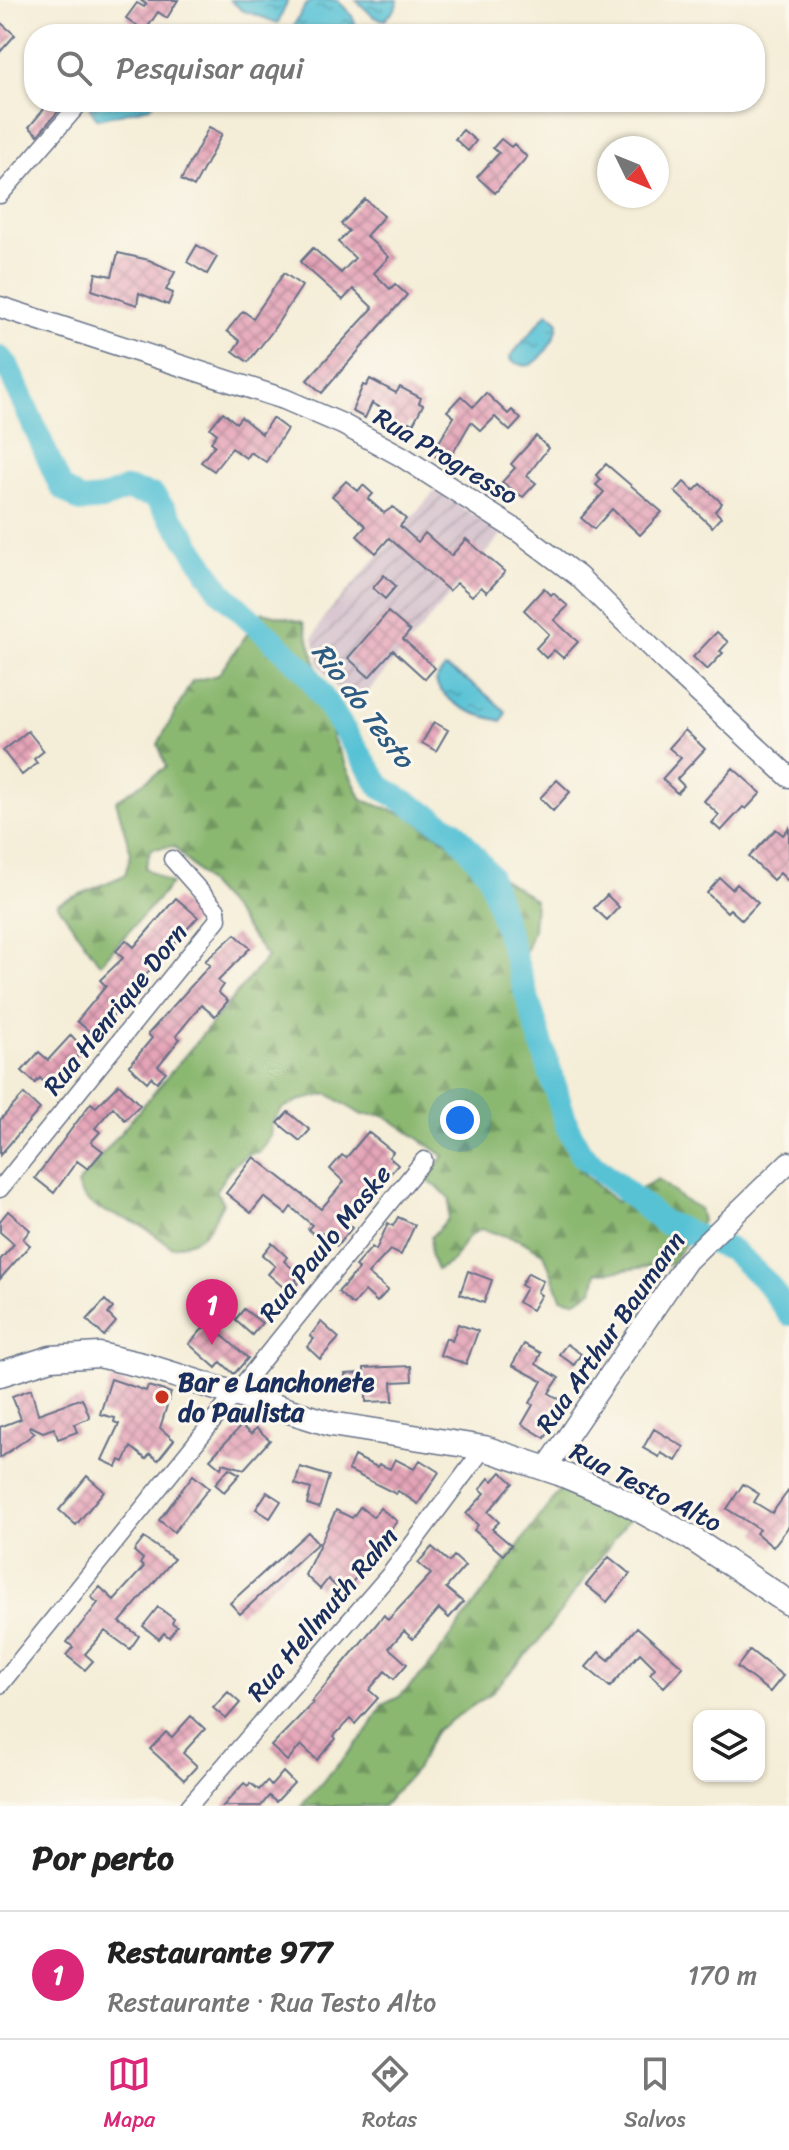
<!DOCTYPE html>
<html lang="pt">
<meta charset="utf-8">
<style>
body{margin:0;font-family:Sriracha,sans-serif;background:#f2f2f2;color:#222}
.controls{position:absolute;right:24px;bottom:24px;display:grid;overflow:hidden;border-radius:16px;box-shadow:0 2px 6px #0004}
.controls button{width:72px;height:72px;display:grid;place-items:center;padding:0;border:0;border-bottom:2px solid #e0e0e0;background:#fff;color:#222;font:40px sans-serif}
.compass{position:absolute;left:597px;top:136px;width:72px;height:72px;border-radius:50%;background:#fff;box-shadow:0 2px 6px #0004;rotate:133deg}
.you{position:absolute;left:460px;top:1120px;width:28px;height:28px;margin:-20px;border:6px solid #fff;border-radius:50%;background:#1a73e8;box-shadow:0 0 0 12px #1a73e833}
.badge{display:grid;place-items:center;width:52px;height:52px;border-radius:50%;background:#db2777;color:#fff;font-size:26px;font-weight:700}
.pin{position:absolute;translate:-50% -66px;filter:drop-shadow(0 2px 4px #0008)}
.pin::after{content:'';position:absolute;top:42px;width:28px;height:24px;background:inherit;clip-path:polygon(0 0,100% 0,50% 100%)}
.list{margin:0;padding:0;list-style:none}
h2{display:flex;justify-content:space-between;align-items:center;height:104px;margin:0;padding:0 32px;font-size:34px}
h2 small{font-size:26px;font-weight:400;color:#767676}
.list li{display:grid;grid-template-columns:52px 1fr auto;gap:24px;align-items:center;box-sizing:border-box;height:128px;padding:0 32px;border-top:2px solid #e0e0e0}
.list b{display:block;font-size:30px;white-space:nowrap}
.list p{margin:0;font-size:26px;white-space:nowrap;color:#767676}
.list em{font-size:26px;font-style:normal;color:#767676}
.icon{flex:none;width:44px;height:44px;fill:none;stroke:currentColor;stroke-width:2;stroke-linecap:round;stroke-linejoin:round}
.map{position:relative;flex:none;width:789px;height:1806px;overflow:hidden}
.search{position:absolute;background:#fff;box-shadow:0 2px 6px #0004;left:24px;right:24px;top:24px;height:88px;display:flex;align-items:center;gap:20px;box-sizing:border-box;padding:0 28px;border-radius:32px;color:#767676;font-size:30px}
.sheet{height:232px;background:#fff}
nav{display:flex;justify-content:space-around;align-items:center;box-sizing:border-box;height:112px;border-top:2px solid #e0e0e0;background:#fff;font-size:22px;color:#767676}
nav a{display:grid;justify-items:center;gap:4px}
nav .on{color:#db2777}
.map>svg:first-child{display:block}
.industrial{fill:url(#industrial-furrows)}
.forest{fill:url(#forest-firs);stroke:#537468;stroke-width:2}
.water{fill:url(#water-ripples);stroke:#3a789a;stroke-width:2}
.lines{fill:none;stroke-linecap:round;stroke-linejoin:round}
.river{stroke:#58c2d5;stroke-width:24}
.building{fill:url(#building-cross-hatch)}
.minor-casing{stroke:#677288;stroke-width:19}
.tertiary-casing{stroke:#677288;stroke-width:23}
.secondary-casing{stroke:#677288;stroke-width:27}
.minor{stroke:#fff;stroke-width:16}
.tertiary{stroke:#fff;stroke-width:20}
.secondary{stroke:#fff;stroke-width:24}
.poi-dot{fill:#c8321e;stroke:#fbf7ec;stroke-width:3}
.labels{text-anchor:middle;dominant-baseline:central;stroke-width:6;stroke-linejoin:round;paint-order:stroke}
.street-label{font-size:26px;fill:#1b2f5e;stroke:#fbf7ec}
.poi-label{font-size:26px;font-weight:bold;fill:#1b2f5e;stroke:#fbf7ec;text-anchor:start}
.water-label{font-size:28px;font-style:italic;fill:#2d5b82;stroke:#fbf7ec}
</style>
<div class="map">
<svg width="789" height="1806" viewBox="0 0 789 1806">
<defs>
<pattern id="industrial-furrows" width="10" height="10" patternUnits="userSpaceOnUse" patternTransform="scale(2)"><rect width="10" height="10" fill="#d1bdca"/><path d="M-1 1l2-2M0 10L10 0M9 11l2-2" fill="none" stroke="#a99aa7"/></pattern>
<pattern id="forest-firs" width="22" height="20" patternUnits="userSpaceOnUse" patternTransform="scale(2)"><rect width="22" height="20" fill="#8bb871"/><path d="M5 1l3.5 6h-7zM16 11l3.5 6h-7z" fill="#719660"/></pattern>
<pattern id="water-ripples" width="26" height="14" patternUnits="userSpaceOnUse" patternTransform="scale(2)"><rect width="26" height="14" fill="#58c2d5"/><path d="M2 4q2-2 4 0t4 0M15 11q2-2 4 0t4 0" fill="none" stroke="#489eb0"/></pattern>
<pattern id="building-cross-hatch" width="8" height="8" patternUnits="userSpaceOnUse" patternTransform="scale(2)"><rect width="8" height="8" fill="#e5a4b8"/><path d="M0 0l8 8M0 8l8-8" fill="none" stroke="#b98699"/></pattern>
</defs>
<rect width="100%" height="100%" fill="#fbf7ec"/>
<filter id="ink" filterUnits="userSpaceOnUse"><feTurbulence type="fractalNoise" baseFrequency=".0125" numOctaves="2"/><feDisplacementMap in="SourceGraphic" scale="16" xChannelSelector="R" yChannelSelector="G"/><feConvolveMatrix kernelMatrix="1 2 1 2 8 2 1 2 1" color-interpolation-filters="sRGB"/></filter>
<filter id="wash" filterUnits="userSpaceOnUse"><feTurbulence type="fractalNoise" baseFrequency=".006" numOctaves="4" result="noise"/><feDisplacementMap in="SourceGraphic" scale="32" xChannelSelector="R" yChannelSelector="G"/><feGaussianBlur stdDeviation="1.8" result="paint"/><feColorMatrix in="noise" values="0 0 0 0 0 0 0 0 0 0 0 0 0 0 0 0 0 1.4 0 .05"/><feComposite in="paint" operator="in"/></filter>
<g filter="url(#wash)">
<rect width="100%" height="100%" fill="#f4edd7"/>
<path class="industrial" d="M436,490L502,534L353,709L320,666L313,638L324,617Z"/>
<path class="forest" d="M263,612L303,622L314,656L333,739L362,800L408,816L535,900L533,930L514,984L559,1131L585,1175L616,1202L658,1179L682,1199L699,1208L702,1221L670,1265C645,1265 621,1273 597,1272L593,1290L574,1301L561,1298L544,1254L520,1240L481,1229L467,1238L453,1261L437,1270L430,1254L431,1237L448,1219L450,1199L439,1188L425,1180L444,1156L384,1115H362L328,1094L298,1101L283,1108L272,1122L271,1135L259,1152C237,1155 228,1172 216,1190L223,1203C207,1232 206,1240 172,1247C161,1240 151,1231 140,1225C118,1214 85,1211 77,1185L267,957L231,909L174,846L151,849L145,868L171,884L100,964L57,904L125,875L131,853L116,801L166,767L158,744L192,681L218,675Z
M562,1487L629,1519L537,1643L489,1695L435,1731L417,1768L383,1806H301L368,1731L382,1705L399,1697L426,1670Z"/>
<path class="water" d="M230,0H288L278,23L242,10Z
M313,0H337L351,14L360,34H291V30L305,6Z
M356,0H398L395,9L385,20L374,17Z
M94,102H155L150,107L98,119L89,108Z
M548,312L558,321C559,334 543,360 530,365C523,367 517,363 511,361L510,357Z
M445,668C468,679 488,695 506,712L502,721C475,715 448,707 435,681Z"/>
<g class="lines">
<path class="river" d="M0,358L7,365L61,487L81,501L102,499L126,489L154,496L181,531L221,592L305,670L381,787L454,831L489,874L567,1126L581,1154L663,1222L733,1251L767,1283L789,1314"/>
</g>
<g id="blocks">
<path class="building" d="M140,0H178L167,18L158,12L145,31L126,18L137,3L144,7L146,4Z
M0,22L15,35L0,52Z
M50,102H66L38,135L29,127Z
M209,127L222,134L194,187L181,180Z
M463,130L476,141L468,151L455,139Z
M501,139L511,147L514,144L527,157L495,193L477,177L499,153L493,148Z
M365,199L384,216L366,236L389,257L374,273L390,289L395,284L407,295L322,393L307,380L373,308L353,289L343,300L300,262L313,248L341,273L355,258L338,242L349,231L341,224Z
M197,245L217,257L207,274L187,262Z
M118,253L149,260L175,272L166,290L173,293L168,305L139,293L137,305L92,290L96,273L112,276Z
M284,273L302,286L271,333L248,362L233,351L240,341L227,331L243,311L253,318Z
M370,379L396,393L400,387L421,398L419,403L423,405L413,424L409,422L404,431L389,424L394,415L372,403L365,418L352,411L363,385L366,386Z
M486,393L508,414L512,410L521,419L510,431L495,417L481,431L471,422L447,463L432,454L454,417L447,411L461,396L473,407Z
M223,412L236,423L241,417L262,434L272,418L287,429L266,462L250,452L246,458L232,448L214,471L201,462L215,445L211,442L217,434L210,428Z
M536,436L548,448L527,476L536,483L523,497L502,482L515,468L511,464Z
M606,464L662,512L640,535L612,509L594,529L581,518L604,492L596,485L601,480L596,475Z
M346,481L358,491L363,485L373,494L368,499L384,513L393,507L406,519L400,526L418,542L425,533L451,556L466,539L505,572L487,592L481,587L472,596L457,583L449,591L389,538L376,553L357,536L366,526L332,496Z
M684,482L694,491L701,484L722,503L715,511L721,517L712,527L675,492Z
M384,575L396,586L385,599L373,588Z
M544,588L551,595L553,593L568,606L554,620L578,642L563,658L554,650L546,658L536,648L549,634L524,610Z
M388,612L410,631L403,639L435,668L425,679L393,650L369,677L348,658Z
M717,632L728,642L720,651L723,653L707,670L693,657Z
M434,722L448,730L436,751L422,743Z
M685,730L705,749L677,779L684,786L677,793L662,779L681,758L669,748Z
M28,731L44,751L34,759L37,763L22,775L3,751Z
M733,768L761,793L746,809L743,807L721,831L712,823L719,815L704,801Z
M557,780L570,792L553,811L540,798Z
M789,828V882L780,873L773,880L749,857L776,829L783,835Z
M720,878L732,889L737,884L758,903L742,920L730,909L727,912L707,893Z
M607,895L619,907L607,920L594,908Z
M176,898L198,917L149,971L96,1037L77,1021L106,986L100,980L123,958L116,951L126,940L134,947Z
M235,934L250,948L218,981L223,985L218,992L228,1001L215,1016L201,1005L176,1036L180,1039L158,1066L166,1072L157,1082L151,1077L147,1082L129,1066L152,1038L148,1034L210,965L205,961Z
M71,1035L84,1049L48,1086L40,1078L35,1083L22,1071L39,1052L48,1060Z
M119,1084L140,1105L125,1120L113,1107L95,1128L100,1132L91,1142L103,1151L88,1169L77,1161L54,1193L35,1178L91,1103L96,1107Z
M24,1094L40,1109L0,1155V1120Z
M288,1112L310,1130L300,1141L278,1123Z
M368,1132L393,1152L389,1157L398,1165L346,1223L352,1228L337,1246L322,1233L318,1238L308,1229L312,1225L291,1207L286,1214L264,1197L251,1213L226,1193L254,1157L321,1209L344,1182L330,1169L342,1155L346,1158Z
M8,1211L30,1230L23,1239L30,1245L0,1279V1260L14,1244L0,1232V1221Z
M398,1217L415,1225L401,1255L390,1250L368,1274L388,1290L377,1302L365,1291L353,1305L338,1292L359,1269L355,1266L372,1247L376,1250L388,1223L393,1226Z
M272,1243L287,1257L284,1261L300,1275L295,1281L298,1283L290,1293L268,1274L275,1266L262,1255Z
M468,1271L492,1280L484,1303L460,1294Z
M528,1273L543,1281L537,1292L541,1295L532,1310L518,1302L526,1288L521,1285Z
M105,1300L113,1308L108,1314L116,1322L104,1336L87,1320Z
M244,1309L262,1323L252,1335L235,1320Z
M321,1322L339,1338L320,1359L307,1347L314,1339L310,1336Z
M208,1323L248,1358L234,1374L221,1362L216,1368L189,1344Z
M458,1324L478,1331L466,1364L440,1355L446,1338L452,1341Z
M524,1344L541,1353L536,1364L559,1378L549,1393L566,1403L545,1438L522,1424L533,1405L530,1403L542,1381L512,1365Z
M567,1344L581,1354L574,1365L559,1354Z
M411,1366L412,1381L392,1382L393,1401L366,1402V1389L346,1390L345,1374L364,1373V1368Z
M111,1379L146,1391L148,1386L171,1393L160,1428L174,1440L158,1460L150,1454L146,1459L131,1447L124,1462L120,1460L117,1467L102,1460L119,1424L114,1422L115,1418L100,1414Z
M31,1389L38,1414L82,1398L90,1418L74,1424L77,1432L58,1439L54,1428L43,1432L30,1426L29,1428L35,1433L0,1458V1427L21,1419L12,1396Z
M241,1426L251,1434L256,1428L270,1440L244,1469L223,1463L221,1468L210,1459Z
M654,1429L684,1447L676,1461L661,1453L659,1457L643,1448Z
M354,1456L377,1467L379,1464L390,1469L395,1459L414,1469L420,1460L439,1472L418,1504L398,1491L396,1494L348,1470Z
M300,1467L329,1476L319,1508L307,1504L311,1489L295,1484Z
M229,1468L240,1474L224,1492L215,1484Z
M501,1472L513,1483L488,1512L499,1522L492,1529L511,1545L503,1555L474,1530L478,1525L466,1514L485,1493L480,1489L489,1478L493,1481Z
M193,1475L209,1488L174,1532L159,1520Z
M87,1476L104,1491L76,1525L59,1510Z
M743,1484L759,1494L754,1502L772,1513L789,1490V1526L773,1547L756,1533L759,1529L727,1509Z
M267,1492L281,1501L270,1518L256,1509Z
M360,1507L373,1517L380,1508L397,1521L384,1539L387,1541L343,1593L328,1579L320,1589L305,1575L336,1510L352,1518Z
M308,1532L318,1543L240,1614L230,1603Z
M144,1538L174,1559L120,1622L139,1636L130,1649L105,1631L85,1654L93,1661L85,1670L66,1655L73,1647L67,1642L98,1603L91,1597L100,1587L114,1600L144,1567L140,1564L143,1559L134,1551Z
M432,1547L449,1562L454,1556L465,1566L446,1588L463,1602L449,1618L439,1609L413,1639L404,1631L389,1648L407,1664L394,1679L385,1671L369,1690L378,1698L355,1724L350,1719L334,1736L336,1739L317,1760L301,1745L287,1761L271,1746L313,1703L311,1702L384,1615L388,1620L431,1574L418,1563Z
M609,1557L630,1574L607,1602L586,1585Z
M158,1607L174,1619L172,1623L177,1626L169,1637L164,1633L159,1639L143,1626Z
M637,1627L683,1667L664,1687L650,1674L655,1668L640,1653L610,1687L586,1667L599,1652L609,1660Z
M750,1650L783,1676L770,1692L737,1667Z
M228,1692L240,1703L226,1719L213,1708Z
M191,1716L205,1729L183,1753L197,1766L184,1780L150,1749L166,1732L172,1737Z
M283,1772L294,1783L276,1802L269,1796L261,1806H223L244,1783L248,1786L250,1783L259,1790L267,1781L271,1786Z"/>
</g>
</g>
<g filter="url(#ink)">
<use href="#blocks" fill-opacity="0" stroke="#677288" stroke-width="2"/>
<g class="lines">
<defs>
<path id="minor" d="M0,195L81,102
M0,1189L218,919L217,910L172,859
M0,1685L424,1160
M189,1806L390,1574L484,1448"/>
<path id="tertiary" d="M0,307L284,399L342,424L401,456L518,531L578,576L671,667L789,777
M546,1468L687,1261L789,1162"/>
<path id="secondary" d="M0,1374L51,1358L99,1355L146,1366L331,1424L484,1448L559,1473L614,1496L691,1538L789,1603"/>
</defs>
<use href="#minor" class="minor-casing"/>
<use href="#tertiary" class="tertiary-casing"/>
<use href="#secondary" class="secondary-casing"/>
<use href="#minor" class="minor"/>
<use href="#tertiary" class="tertiary"/>
<use href="#secondary" class="secondary"/>
</g>
</g>
<circle class="poi-dot" cx="162" cy="1397" r="8"/>
<g class="labels">
<g class="street-label">
<text transform="translate(446 456) rotate(31)">Rua Progresso</text>
<text transform="translate(115 1009) rotate(-51)">Rua Henrique Dorn</text>
<text transform="translate(325 1243) rotate(-51)">Rua Paulo Maske</text>
<text transform="translate(610 1332) rotate(-55)">Rua Arthur Baumann</text>
<text transform="translate(646 1487) rotate(27)">Rua Testo Alto</text>
<text transform="translate(322 1614) rotate(-50)">Rua Hellmuth Rahn</text>
</g>
<g class="poi-label">
<text x="178" y="1382">Bar e Lanchonete<tspan x="178" dy="30">do Paulista</tspan></text>
</g>
<g class="water-label">
<text transform="translate(363 705) rotate(53)">Rio do Testo</text>
</g>
</g>
</svg>
<div class="controls">
<button><svg class="icon" aria-label="layers" viewBox="0 0 24 24"><path d="M12 4l9 5-9 5-9-5zM3 14l9 5 9-5"/></svg></button>
</div>
<svg class="compass" viewBox="-18 -18 36 36"><path d="M0-13l5 13h-10z" fill="#e53935"/><path d="M0 13l5-13h-10z" fill="#767676"/></svg>
<div class="you"></div>
<div class="pin badge" style="left:212px;top:1345px">1</div>
<div class="search"><svg class="icon" aria-label="search" viewBox="0 0 24 24"><circle cx="10" cy="10" r="6"/><path d="M15 15l6 6"/></svg>Pesquisar aqui</div>
</div>
<section class="sheet">
<h2>Por perto<small></small></h2>
<ul class="list">
<li><span class="badge">1</span><div><b>Restaurante 977</b><p>Restaurante · Rua Testo Alto</p></div><em>170 m</em></li>
</ul>
</section>
<nav>
<a class="on"><svg class="icon" aria-label="map" viewBox="0 0 24 24"><path d="M3 6l6-2 6 2 6-2v14l-6 2-6-2-6 2zM9 4v14M15 6v14"/></svg>Mapa</a>
<a><svg class="icon" aria-label="directions" viewBox="0 0 24 24"><path d="M12 3l9 9-9 9-9-9zM9 14v-3h6M13 9l2 2-2 2"/></svg>Rotas</a>
<a><svg class="icon" aria-label="saved" viewBox="0 0 24 24"><path d="M7 4h10v16l-5-4-5 4z"/></svg>Salvos</a>
</nav>
